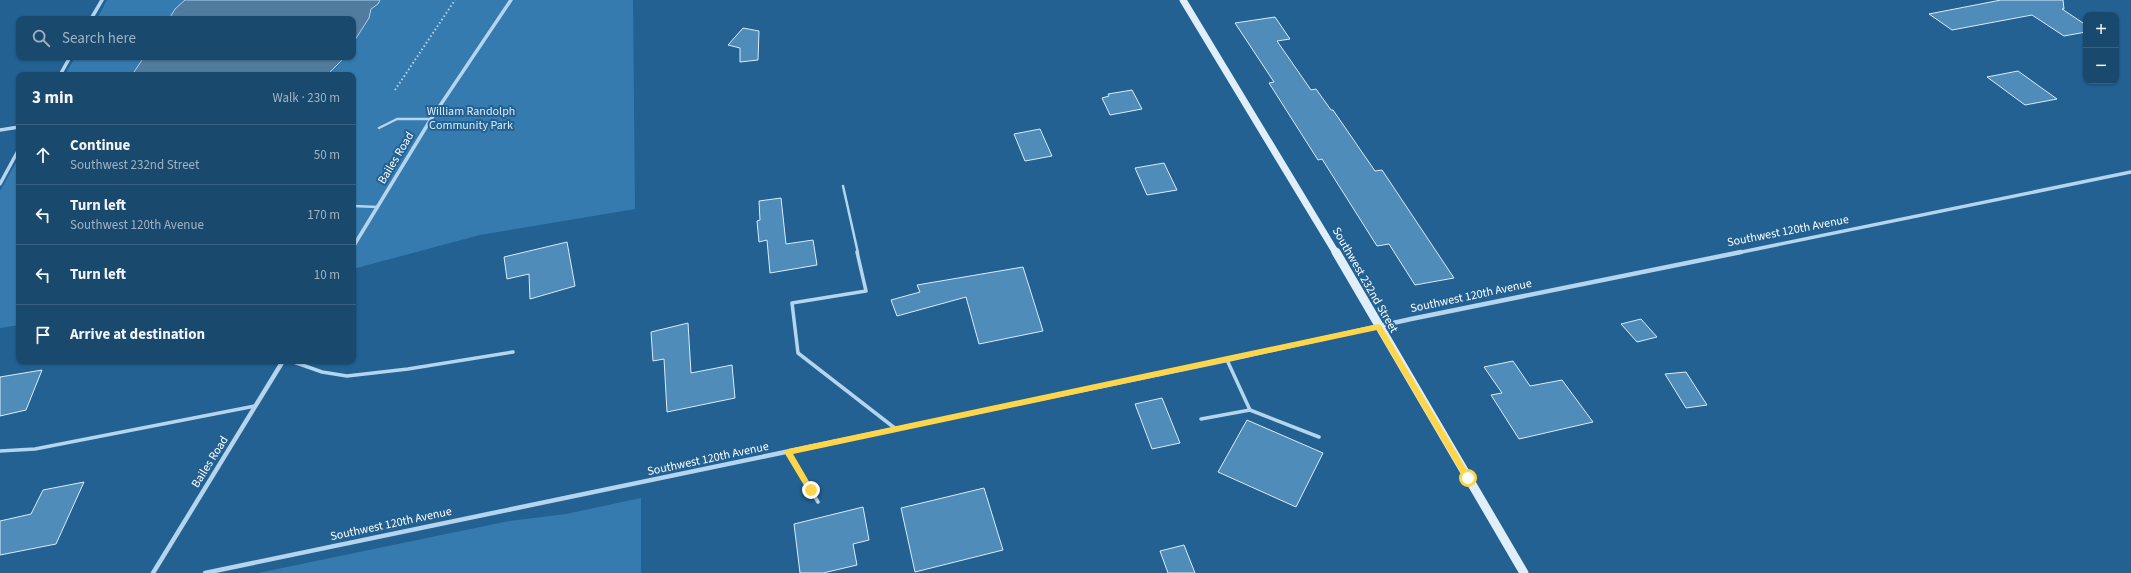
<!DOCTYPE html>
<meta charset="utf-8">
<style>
body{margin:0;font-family:"Source Sans 3",sans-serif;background:#275376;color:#f1f3f6}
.controls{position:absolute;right:12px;top:12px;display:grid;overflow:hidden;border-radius:8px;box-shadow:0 1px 3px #0004}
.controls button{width:36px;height:36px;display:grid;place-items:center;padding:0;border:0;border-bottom:1px solid #386181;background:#1a496e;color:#f1f3f6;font:20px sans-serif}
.stop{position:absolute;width:12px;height:12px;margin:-9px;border:3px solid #ffd54a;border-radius:50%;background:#fff}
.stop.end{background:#ffd54a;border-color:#fff;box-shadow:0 1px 4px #0008}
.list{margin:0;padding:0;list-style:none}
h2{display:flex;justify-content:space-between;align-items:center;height:52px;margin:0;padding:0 16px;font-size:17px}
h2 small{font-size:13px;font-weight:400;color:#9fb2c2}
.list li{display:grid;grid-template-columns:26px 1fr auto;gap:12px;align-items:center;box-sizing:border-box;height:60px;padding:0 16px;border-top:1px solid #386181}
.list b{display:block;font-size:15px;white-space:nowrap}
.list p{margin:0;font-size:13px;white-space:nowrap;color:#9fb2c2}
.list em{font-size:13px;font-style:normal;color:#9fb2c2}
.icon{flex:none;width:22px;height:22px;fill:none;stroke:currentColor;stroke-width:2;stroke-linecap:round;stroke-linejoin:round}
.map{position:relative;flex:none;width:2131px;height:573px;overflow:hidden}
.search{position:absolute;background:#1a496e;box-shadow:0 1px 3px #0004;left:16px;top:16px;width:340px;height:44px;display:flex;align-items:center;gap:10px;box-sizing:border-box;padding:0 14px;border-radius:8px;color:#9fb2c2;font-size:15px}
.panel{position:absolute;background:#1a496e;box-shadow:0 1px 3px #0004;left:16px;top:72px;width:340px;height:292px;border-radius:8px}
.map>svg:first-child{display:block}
.green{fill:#367baf}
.water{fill:#517c9e;stroke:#a8d1ee}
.building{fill:#4f8cba;stroke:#daecf9}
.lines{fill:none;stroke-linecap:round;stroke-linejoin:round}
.path{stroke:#b4d5ed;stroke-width:2;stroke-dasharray:1.5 2.5;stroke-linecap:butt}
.lane-far1{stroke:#b4d5ed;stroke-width:2.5}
.lane{stroke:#b4d5ed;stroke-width:3.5}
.street-far1{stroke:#b4d5ed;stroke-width:3.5}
.street{stroke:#b4d5ed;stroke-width:4.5}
.secondary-far1{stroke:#e0eefa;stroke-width:7}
.secondary{stroke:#e0eefa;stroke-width:9}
.route{fill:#ffd54a}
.labels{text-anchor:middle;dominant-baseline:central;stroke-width:4;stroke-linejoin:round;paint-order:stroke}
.park-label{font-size:12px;fill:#daecf9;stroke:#226192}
.street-label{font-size:12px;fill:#fff;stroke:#226192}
</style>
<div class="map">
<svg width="2131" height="573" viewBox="0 0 2131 573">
<rect width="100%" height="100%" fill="#226192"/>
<path class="green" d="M107,0H633L635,209L480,235L353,269V75H65L75,57H353V19H97Z
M19,157V325L0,328V191Z
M641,498V573H258L509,521L566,514Z"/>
<path class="water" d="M185,0H380L378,4L371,9L369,18L353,43V19H169L175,9Z
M144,57H345L327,75H132Z"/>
<path class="building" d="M2001,0H2063L2064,9H2062L2086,25V32L2064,36L2032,15L1952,30L1929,14Z
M1275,17L1290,39L1277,41L1311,90L1316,89L1331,110H1333L1375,171L1382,170L1454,278L1415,285L1389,244L1377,246L1322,159L1318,160L1269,83L1274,82L1235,23Z
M743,28L759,31L758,60L740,62V48L728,45Z
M2018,71L2057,99L2025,105L1987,77Z
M1132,90L1142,109L1110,115L1102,98L1109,96L1108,94Z
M1040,129L1052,156L1025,161L1014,134Z
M1164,163L1177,190L1147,195L1135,168Z
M781,198L786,244L813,240L817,265L770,273L767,240L759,242L757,221L760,220L759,201Z
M567,242L575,286L530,299L529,274L507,279L504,257Z
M1023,267L1043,331L979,344L966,297L897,316L891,300L920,292L917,285Z
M1641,319L1657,337L1637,342L1621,324Z
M688,323L691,373L732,365L735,398L667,412L664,359L653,361L651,332Z
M1513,361L1530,386L1562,380L1593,422L1519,439L1491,395L1502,393L1484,367Z
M42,370L26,410L0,416V377Z
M1686,372L1707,405L1686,408L1665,374Z
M1162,398L1180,443L1152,449L1135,404Z
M1247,420L1323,453L1296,507L1218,472Z
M84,482L56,544L0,555V521L31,514L43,490Z
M984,488L1003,550L915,572L901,508Z
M863,507L869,540L853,544L857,565L823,573H800L794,524Z
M1184,545L1195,573H1168L1160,551Z"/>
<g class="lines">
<path class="path" d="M395,90L455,0"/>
<path class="lane-far1" d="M379,128L397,119H431
M843,186L858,253
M353,206L378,207"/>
<path class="lane" d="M857,252L866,291L792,303L798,353L896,429
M1227,360L1250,410L1319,437
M291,361L322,372L347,376L408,369L513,352
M1201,419L1250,410
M0,451L35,449L255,406
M788,452L818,502"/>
<path class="street-far1" d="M91,19L102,0
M60,75L70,57
M0,130L19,127
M0,184L19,149
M353,247L431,119L511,0
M1737,253L2131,172"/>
<path class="street" d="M153,573L283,361
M205,573L1227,360L1411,319L1741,252"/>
<path class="secondary-far1" d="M1183,0L1336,253"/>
<path class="secondary" d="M1336,252L1524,573"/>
</g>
<path class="route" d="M1378,324L1381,325L1470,475V480H1465L1377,330L793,454L814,490L811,493L808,492L784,452L788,449Z"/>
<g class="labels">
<g class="park-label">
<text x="471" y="111">William Randolph<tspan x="471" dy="14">Community Park</tspan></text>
</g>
<g class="street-label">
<text transform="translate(396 158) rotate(-59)">Bailes Road</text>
<text transform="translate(1788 231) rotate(-11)">Southwest 120th Avenue</text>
<text transform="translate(1365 280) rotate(60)">Southwest 232nd Street</text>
<text transform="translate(1471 296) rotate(-12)">Southwest 120th Avenue</text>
<text transform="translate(708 459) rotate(-12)">Southwest 120th Avenue</text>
<text transform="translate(210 462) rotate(-58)">Bailes Road</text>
<text transform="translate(391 524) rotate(-12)">Southwest 120th Avenue</text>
</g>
</g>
</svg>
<div class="controls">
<button>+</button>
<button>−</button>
</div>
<div class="stop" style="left:1468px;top:478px"></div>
<div class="stop end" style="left:811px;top:490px"></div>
<div class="search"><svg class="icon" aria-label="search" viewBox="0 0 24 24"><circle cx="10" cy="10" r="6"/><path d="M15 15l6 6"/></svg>Search here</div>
<section class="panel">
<h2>3 min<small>Walk · 230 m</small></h2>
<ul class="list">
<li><svg class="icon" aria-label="ahead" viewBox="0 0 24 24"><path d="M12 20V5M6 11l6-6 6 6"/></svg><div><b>Continue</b><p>Southwest 232nd Street</p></div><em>50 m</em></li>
<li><svg class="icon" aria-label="left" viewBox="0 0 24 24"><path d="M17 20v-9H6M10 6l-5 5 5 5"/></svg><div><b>Turn left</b><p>Southwest 120th Avenue</p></div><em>170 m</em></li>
<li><svg class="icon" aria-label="left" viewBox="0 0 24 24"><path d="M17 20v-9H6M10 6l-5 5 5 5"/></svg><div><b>Turn left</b></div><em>10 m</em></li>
<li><svg class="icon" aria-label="arrive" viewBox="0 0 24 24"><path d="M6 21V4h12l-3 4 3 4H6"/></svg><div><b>Arrive at destination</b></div></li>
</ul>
</section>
</div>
